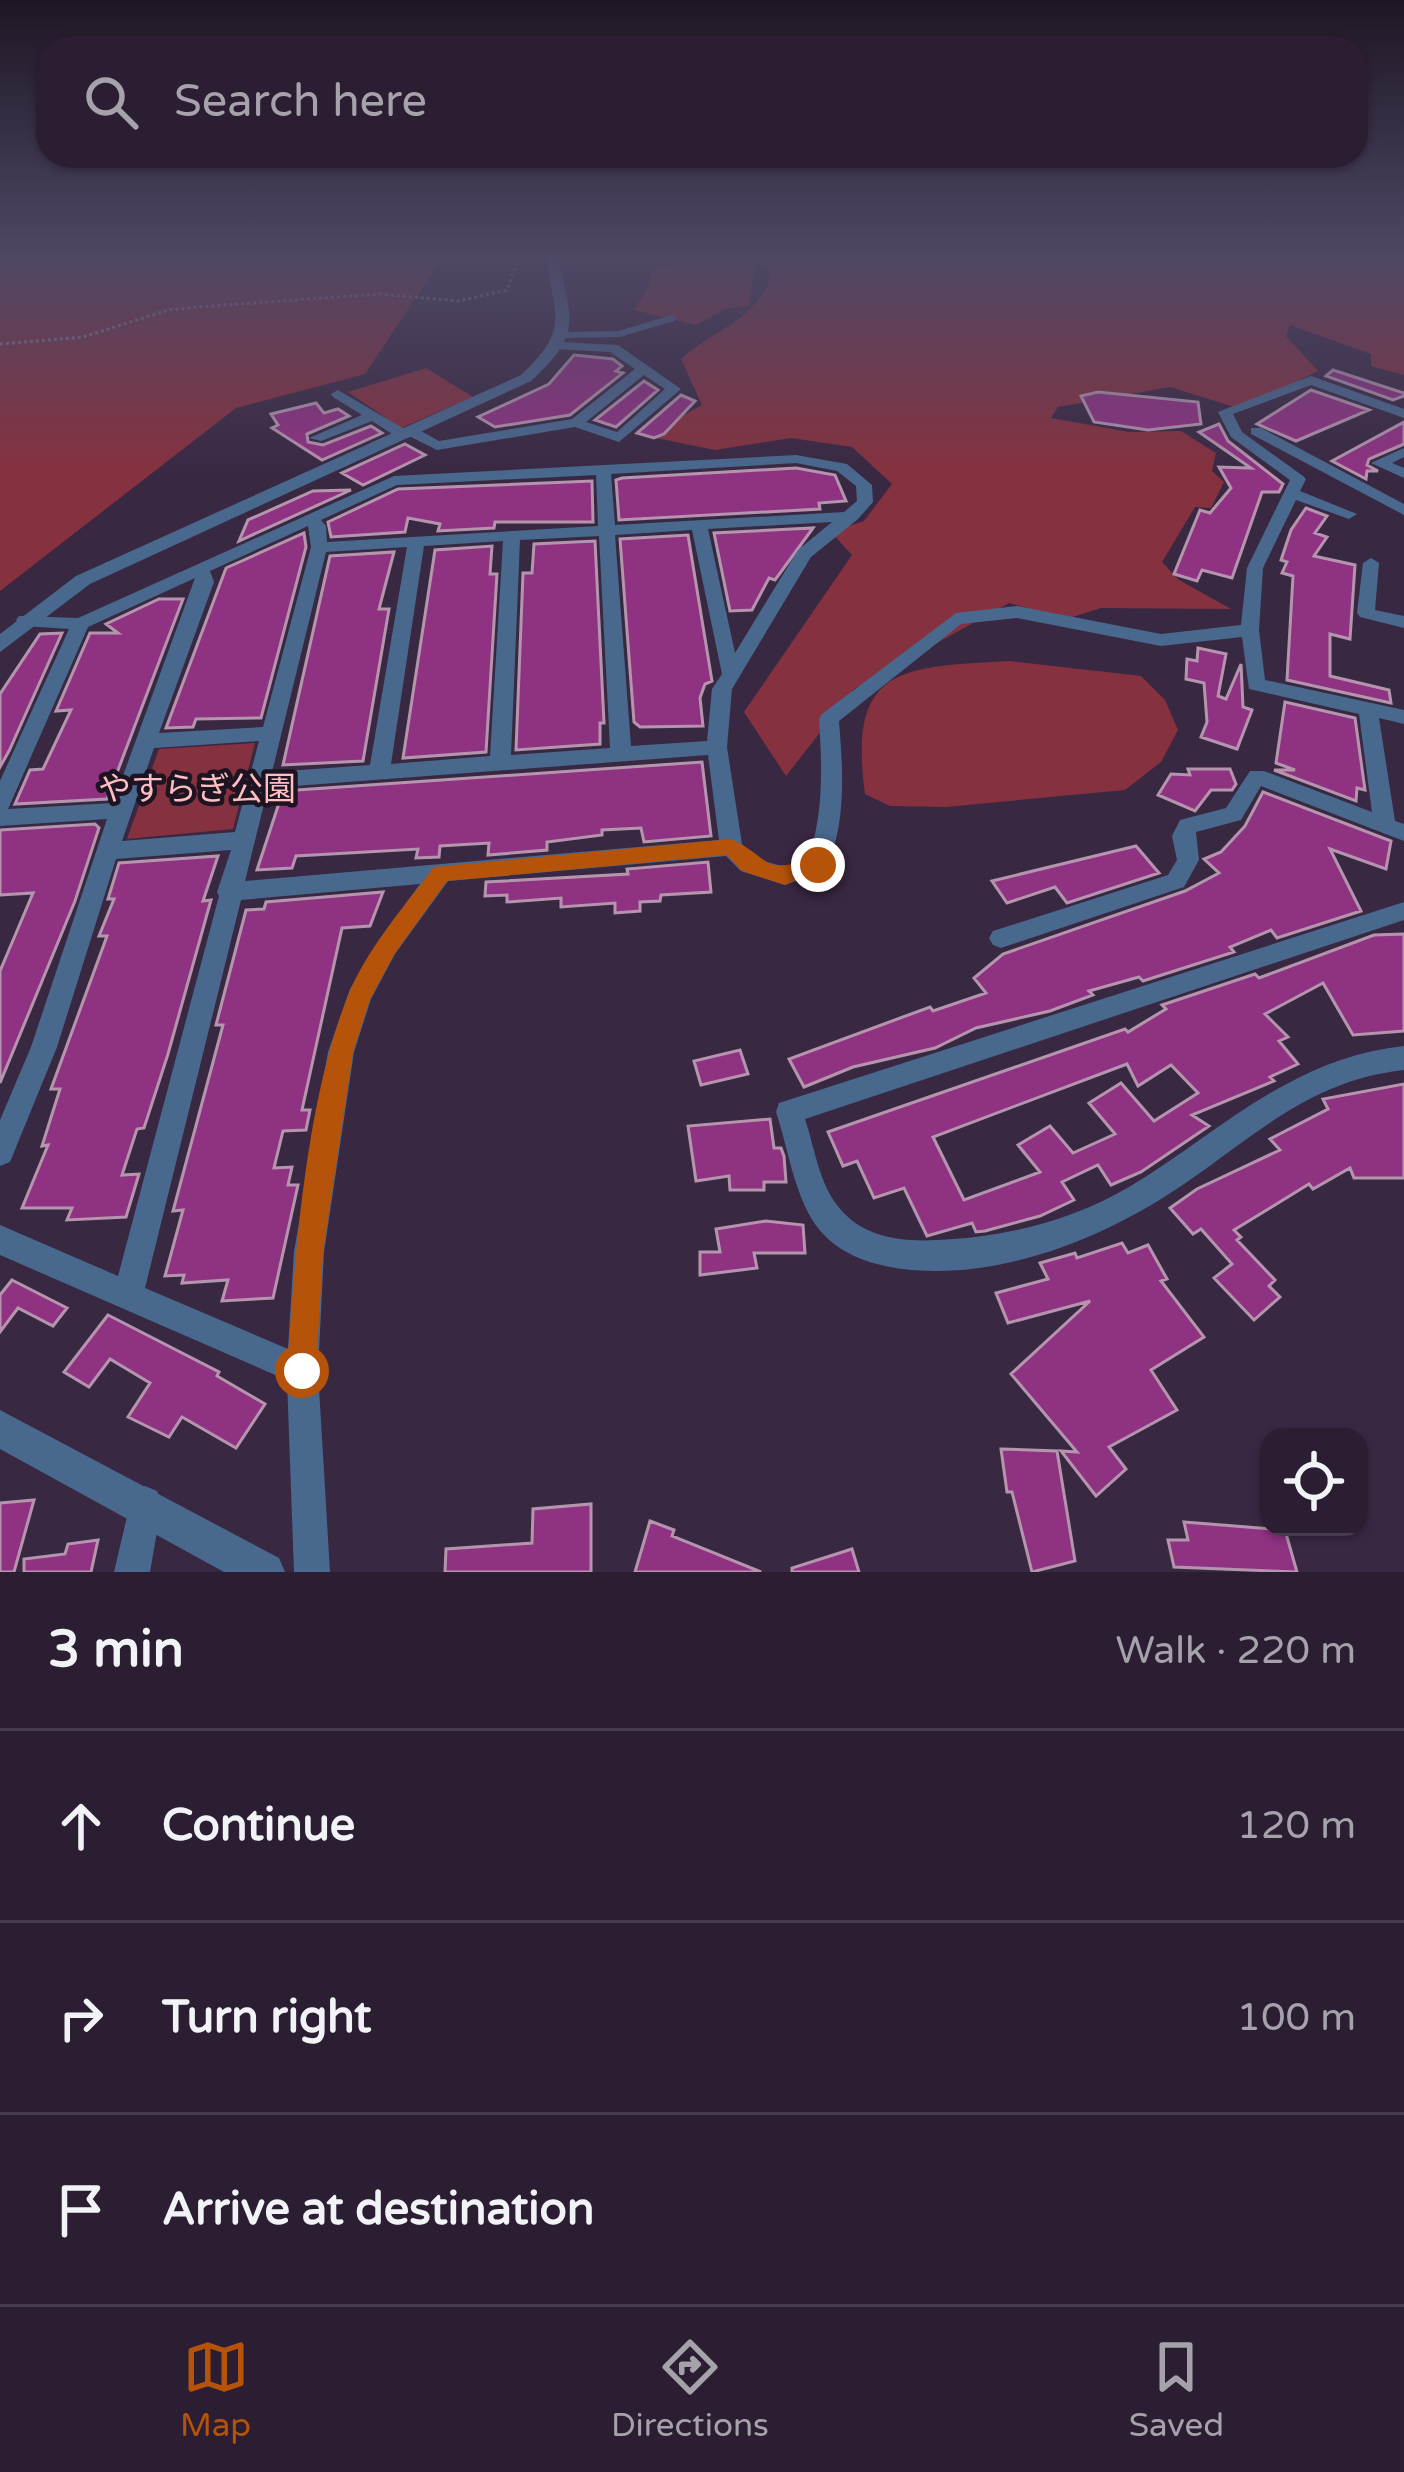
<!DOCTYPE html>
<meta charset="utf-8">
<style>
body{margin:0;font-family:"Varela Round","Noto Sans JP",sans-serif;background:#33273a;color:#f1f3f6}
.controls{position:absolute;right:36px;bottom:36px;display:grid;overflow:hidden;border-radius:24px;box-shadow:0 3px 9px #0004}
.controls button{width:108px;height:108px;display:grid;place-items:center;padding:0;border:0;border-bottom:3px solid #473c4d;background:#2b1e32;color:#f1f3f6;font:60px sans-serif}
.stop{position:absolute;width:36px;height:36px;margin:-27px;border:9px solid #b45309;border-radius:50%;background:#fff}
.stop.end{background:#b45309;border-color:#fff;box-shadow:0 3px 12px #0008}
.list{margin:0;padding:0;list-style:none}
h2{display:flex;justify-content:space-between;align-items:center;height:156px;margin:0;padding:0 48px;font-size:51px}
h2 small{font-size:39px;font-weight:400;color:#a6a2ac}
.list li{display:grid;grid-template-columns:78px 1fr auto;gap:36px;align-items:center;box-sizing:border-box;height:192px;padding:0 48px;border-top:3px solid #473c4d}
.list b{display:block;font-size:45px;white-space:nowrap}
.list em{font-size:39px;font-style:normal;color:#a6a2ac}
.icon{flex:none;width:66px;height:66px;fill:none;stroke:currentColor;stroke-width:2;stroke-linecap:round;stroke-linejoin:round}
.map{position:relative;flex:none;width:1404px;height:1572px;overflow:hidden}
.search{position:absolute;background:#2b1e32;box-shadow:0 3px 9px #0004;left:36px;right:36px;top:36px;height:132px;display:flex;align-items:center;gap:30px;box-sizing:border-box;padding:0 42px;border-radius:36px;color:#a6a2ac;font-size:45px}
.sheet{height:732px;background:#2b1e32}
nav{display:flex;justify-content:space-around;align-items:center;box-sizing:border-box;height:168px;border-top:3px solid #473c4d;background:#2b1e32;font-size:33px;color:#a6a2ac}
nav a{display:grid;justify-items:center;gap:6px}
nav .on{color:#b45309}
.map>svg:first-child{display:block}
.green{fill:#86313f}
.building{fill:#8f3282;stroke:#b595ae;stroke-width:3;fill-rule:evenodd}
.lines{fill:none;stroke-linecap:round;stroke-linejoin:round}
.path{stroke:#8d7f95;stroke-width:3;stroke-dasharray:3 3;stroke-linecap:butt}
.service{stroke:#49688e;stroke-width:6}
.minor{fill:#49688e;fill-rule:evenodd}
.tertiary{fill:#49688e;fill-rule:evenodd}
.route{fill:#b45309}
.labels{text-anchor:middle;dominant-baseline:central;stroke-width:9;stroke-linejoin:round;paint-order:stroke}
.park-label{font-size:33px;fill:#febdc2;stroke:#1c1420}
</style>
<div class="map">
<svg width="1404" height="1572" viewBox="0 0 1404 1572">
<rect width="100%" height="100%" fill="#392842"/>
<path class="green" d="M0,255H430L440,261L365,374L236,408L0,591Z
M588,255H1404V375L1371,366V354L1290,325L1286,336L1318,371L1241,409L1170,387L1058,407L1051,418L1129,432L1181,431L1216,453L1212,471L1224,482L1211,508L1195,507L1162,562L1179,580L1231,609L1101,608L1066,619L1009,603L854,689L786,776L744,712L852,555L831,532L864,521L892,484L852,447L791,438L715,450L646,436L702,405L681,359C717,327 750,324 771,278L761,256Z
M738,260L756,263L749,306L725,309L696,325L634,310L649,287L651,269Z
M426,368L473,397L401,428L348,392Z
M1009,661L1141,676L1165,700L1178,730L1161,762L1125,790L946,807L890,806L865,794C848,667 899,667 1009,661Z
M255,743L233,829L127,839L159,749Z"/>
<path class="building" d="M574,355L613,359L622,366L616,371L623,373L570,415L495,427L478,417L549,384Z
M1333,370L1404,393V396L1393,400L1326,376Z
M644,381L658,390L616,427L595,420Z
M1311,390L1369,410L1296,441L1257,424Z
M1098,392L1198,402L1201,424L1148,430L1094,422L1081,396Z
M681,395L695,401L664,434L654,438L637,433Z
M316,403L324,413L338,409L349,416L307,434L308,442L323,445L371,426L382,433L322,460L272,428L278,425L271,414Z
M1404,422V444L1369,459L1367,465L1378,471H1367L1366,479L1332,461Z
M1219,424L1228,441L1283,484L1279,492H1262L1232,578L1202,570L1197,581L1174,574L1200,510L1210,513L1231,488L1219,467L1251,468L1199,432Z
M405,444L425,455L363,485L342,473Z
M796,468L835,475L846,501L819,503L820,509L619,520L616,480L622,478Z
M592,481L593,522H495L494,528L438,531L440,524L408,518L405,532L331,537L328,522L398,489Z
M351,490L239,541L248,520L313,491Z
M1306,508L1327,516L1315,533L1327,537L1314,556L1355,565L1350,639L1330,634V676L1389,690L1391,703L1287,680L1293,576L1282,573L1287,562L1281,560L1291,530Z
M813,528L775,580L769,578L752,610L730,611L714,533Z
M304,533L306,547L261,718L196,719L193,727L166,728L226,568Z
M688,535L712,681L705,684L700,698L703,726L640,727L634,722L620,539Z
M595,541L604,723H600V744L516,750L523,573H532L534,544Z
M492,546L490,574H497L486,752L403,758L435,550Z
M394,552L379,609H389L363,761L283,765L330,556Z
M159,599H183L107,799L15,804L30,770L43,769L71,710L56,711L90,633H118L106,624Z
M62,633L9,751L0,767V694L40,634Z
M1198,648L1226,654L1218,696L1226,699L1241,664L1243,707L1252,710L1237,749L1201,737L1207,722L1204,683L1186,679L1187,659L1197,661Z
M1285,702L1355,718L1365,790L1357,788L1356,801L1274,770H1295L1276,763Z
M702,762L711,836L644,842L641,828L602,830V835L547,842V850L488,855L489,843L440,846L439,857L416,858L418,849L296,856L292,868L257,870L283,791Z
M1188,769H1230L1236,784L1232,790H1211L1195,811L1158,795L1171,774L1190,775Z
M1263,792L1391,841L1386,869L1330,849L1361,911L1277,938L1271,930L1230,947L1234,952L1143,981L1139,977L1089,991L1093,995L1050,1011L976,1028L935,1048L853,1067L804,1087L789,1059L930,1007L933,1011L986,993L974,978L1003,954L1185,891L1219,873L1204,859L1221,852L1245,826Z
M95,824L99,828L75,901L0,1083V971L33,893L0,895V830Z
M1136,846L1159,873L1067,903L1055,887L1007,903L992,881Z
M218,856L203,901L211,900L168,1054L144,1128L137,1129L122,1175L139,1174L126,1217L67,1220L72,1208H22L48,1145L42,1146L60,1089H51L107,936H99L114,899H108L119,863Z
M708,862L711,892L661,895L660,901L640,902V911L615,913V903L561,907V898L507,902V895L485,896L486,882L628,874L627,869Z
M383,892L370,926L342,928L302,1110H310L306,1130L283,1131L274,1168L292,1167L288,1185H298L273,1298L222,1301L228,1280L182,1283L184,1275L165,1276L183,1210L173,1211L223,1025H216L246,910L264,909L266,902Z
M1404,934V1031L1353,1035L1323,983L1265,1014L1288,1037L1279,1041L1298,1064L1270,1077L1274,1081L1192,1115L1209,1126L1141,1172L1111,1185L1098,1165L1062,1182L1074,1200L1040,1216L985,1231L976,1232L972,1223L927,1236L904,1188L874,1198L857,1161L843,1166L828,1132L1125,1029L1128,1032L1166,1009L1162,1005L1255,974L1259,978L1374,935ZM1127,1064L1138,1086L1171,1065L1198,1093L1154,1121L1121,1083L1089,1103L1115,1134L1073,1153L1050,1126L1018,1145L1040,1172L964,1200L933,1137Z
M740,1050L748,1074L701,1085L694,1061Z
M1404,1084V1178H1354L1350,1168L1313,1189L1309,1184L1234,1230L1241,1237L1237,1240L1275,1280L1269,1286L1280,1297L1254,1320L1214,1278L1232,1264L1201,1229L1193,1234L1170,1208L1197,1189L1280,1150L1270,1139L1328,1109L1323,1099Z
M770,1119L774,1148H781L784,1156L786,1182H764V1190H730L729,1176L696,1181L688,1126Z
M766,1221L803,1225L805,1253H754L757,1268L700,1275V1252H720L716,1229Z
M1122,1243L1128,1253L1148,1245L1167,1279L1161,1281L1204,1337L1151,1370L1177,1410L1109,1447L1126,1469L1096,1496L1061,1451L1077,1452L1011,1374L1090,1301L1008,1323L996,1293L1048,1279L1040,1263L1075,1253L1077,1258Z
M12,1280L67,1308L53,1326L18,1308L0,1332V1295Z
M108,1315L219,1372L217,1376L265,1404L236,1448L182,1417L169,1437L128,1417L150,1383L110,1359L89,1387L64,1372Z
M1001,1449L1057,1451L1075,1561L1032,1572L1012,1492H1007Z
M34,1500L14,1572H0V1503Z
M591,1504V1572H445L446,1549L532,1543L533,1509Z
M650,1521L674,1530L672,1536L761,1572H635Z
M1184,1522L1285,1530L1297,1572L1174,1567L1168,1540H1188Z
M98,1540L91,1572H24V1559L65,1554L68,1544Z
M852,1549L859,1572H792V1568Z"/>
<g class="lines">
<path class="path" d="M0,344L83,337L168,310L196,307L380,294L458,301L507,290L520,255"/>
<path class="service" d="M564,335L619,334L673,318"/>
<path class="minor" d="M561,342L618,345L681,389L619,442L575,427L437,450L411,437L400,439L372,421L321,441L309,438L362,415L333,397L331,394L338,390L408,431L419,430L439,441L572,419L635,369L610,352L556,349L555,346ZM644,375L665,389L617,432L586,422Z
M1311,376L1404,409V418L1311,385L1233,414L1242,432L1303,476L1306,479L1300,491L1357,514L1349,519L1296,500L1263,568L1259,630L1265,680L1404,710V724L1379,718L1395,821L1404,824V841L1261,786L1241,820L1196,832L1199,860L1184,887L1001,948L993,945L989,938L993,931L1168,875L1177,860L1172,836L1180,820L1226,808L1250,771H1264L1372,812L1359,714L1249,689L1242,637L1161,646L1017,618L961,624L839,721C843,772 847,824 825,871L785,885L741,871L726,856L448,881L395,954L371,999L354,1052L324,1252L318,1371L330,1572H294L287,1380L0,1255V1225L118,1276L219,896L217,892L231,850L116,859L57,1047L10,1162L0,1166V1120L31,1047L107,819L0,826V781L69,629L25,626L19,624L16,620L19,616L78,618L394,476L796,455L847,464L872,485L873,502L858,519L811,557L732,689L727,747L742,844L757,859L785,867L808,859C824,813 822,767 819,719L822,714L956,613L1017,606L1161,634L1241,625L1247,568L1290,480L1231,437L1218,412ZM796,463L837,471L856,486L857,501L844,512L615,525L611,474ZM596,475L598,526L327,542L326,526L321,520L397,485ZM832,522L798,550L735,653L708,529ZM308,526L311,547L263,727L159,733L214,582L210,571ZM692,530L722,674L712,689L707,741L631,746L615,535ZM599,536L610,748L511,755L520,540ZM503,541L490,756L391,764L424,546ZM407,547L370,765L272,772L326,552ZM195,578L113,803L8,809L88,627ZM259,741L235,832L122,841L154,748ZM708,755L719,840L245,881L268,788ZM420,884L379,940L350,989L328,1052L294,1252L288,1349L145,1288L241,900Z
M1251,428H1261L1404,504V515L1251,434Z
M1404,448V457L1392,463L1404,468V478L1371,463Z
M1371,558L1379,563L1375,610L1404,616V628L1360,617L1357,613L1363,563Z
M1404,902V920L805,1119C814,1146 819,1182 837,1205C861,1237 899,1242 936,1240C1003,1238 1071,1221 1129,1187C1182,1156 1229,1115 1283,1086C1322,1064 1360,1051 1404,1046V1070C1313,1080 1259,1132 1187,1182C1108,1237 1001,1281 903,1269C870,1265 835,1253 815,1224C794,1193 788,1148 776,1112L779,1103Z
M145,1486L157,1491L162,1503L150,1572H114L133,1491Z"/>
<path class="tertiary" d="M546,255H558C570,320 585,331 531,381L90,584L0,652V634L76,576L521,375C572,327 553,316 546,255Z
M0,1410L279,1558L285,1572H224L0,1449Z"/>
</g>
<linearGradient id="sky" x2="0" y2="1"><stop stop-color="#1f1624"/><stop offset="0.54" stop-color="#4e4865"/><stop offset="1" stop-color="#4e4865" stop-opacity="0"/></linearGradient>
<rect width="1404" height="475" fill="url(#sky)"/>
<path class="route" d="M731,839C775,860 759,876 818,857L828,865L785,885L742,871L727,855L447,881L395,953L370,999L353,1052L323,1252L316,1371L312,1381L302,1386L291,1381L287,1371C295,1255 305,1106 347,998C366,950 403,908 434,867Z"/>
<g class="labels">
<g class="park-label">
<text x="197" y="789">やすらぎ公園</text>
</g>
</g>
</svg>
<div class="controls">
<button><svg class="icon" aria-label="locate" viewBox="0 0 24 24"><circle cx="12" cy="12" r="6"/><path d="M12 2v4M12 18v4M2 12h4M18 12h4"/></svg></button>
</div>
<div class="stop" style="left:302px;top:1371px"></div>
<div class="stop end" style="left:818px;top:865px"></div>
<div class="search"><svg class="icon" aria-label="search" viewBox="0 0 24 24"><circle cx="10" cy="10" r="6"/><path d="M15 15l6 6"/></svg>Search here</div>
</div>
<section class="sheet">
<h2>3 min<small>Walk · 220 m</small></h2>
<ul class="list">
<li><svg class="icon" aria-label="ahead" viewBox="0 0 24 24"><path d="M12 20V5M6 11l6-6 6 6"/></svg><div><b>Continue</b></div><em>120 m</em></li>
<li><svg class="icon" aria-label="right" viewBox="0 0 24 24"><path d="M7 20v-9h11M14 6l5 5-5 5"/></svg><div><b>Turn right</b></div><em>100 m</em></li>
<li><svg class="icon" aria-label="arrive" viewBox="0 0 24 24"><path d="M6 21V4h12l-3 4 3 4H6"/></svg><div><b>Arrive at destination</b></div></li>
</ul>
</section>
<nav>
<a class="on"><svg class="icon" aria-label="map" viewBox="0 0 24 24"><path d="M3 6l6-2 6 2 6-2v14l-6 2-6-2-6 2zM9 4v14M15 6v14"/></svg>Map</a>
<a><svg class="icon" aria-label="directions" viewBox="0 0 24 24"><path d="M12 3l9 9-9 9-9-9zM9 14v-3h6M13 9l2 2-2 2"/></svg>Directions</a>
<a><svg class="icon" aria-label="saved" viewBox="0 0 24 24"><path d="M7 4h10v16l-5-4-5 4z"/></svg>Saved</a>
</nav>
